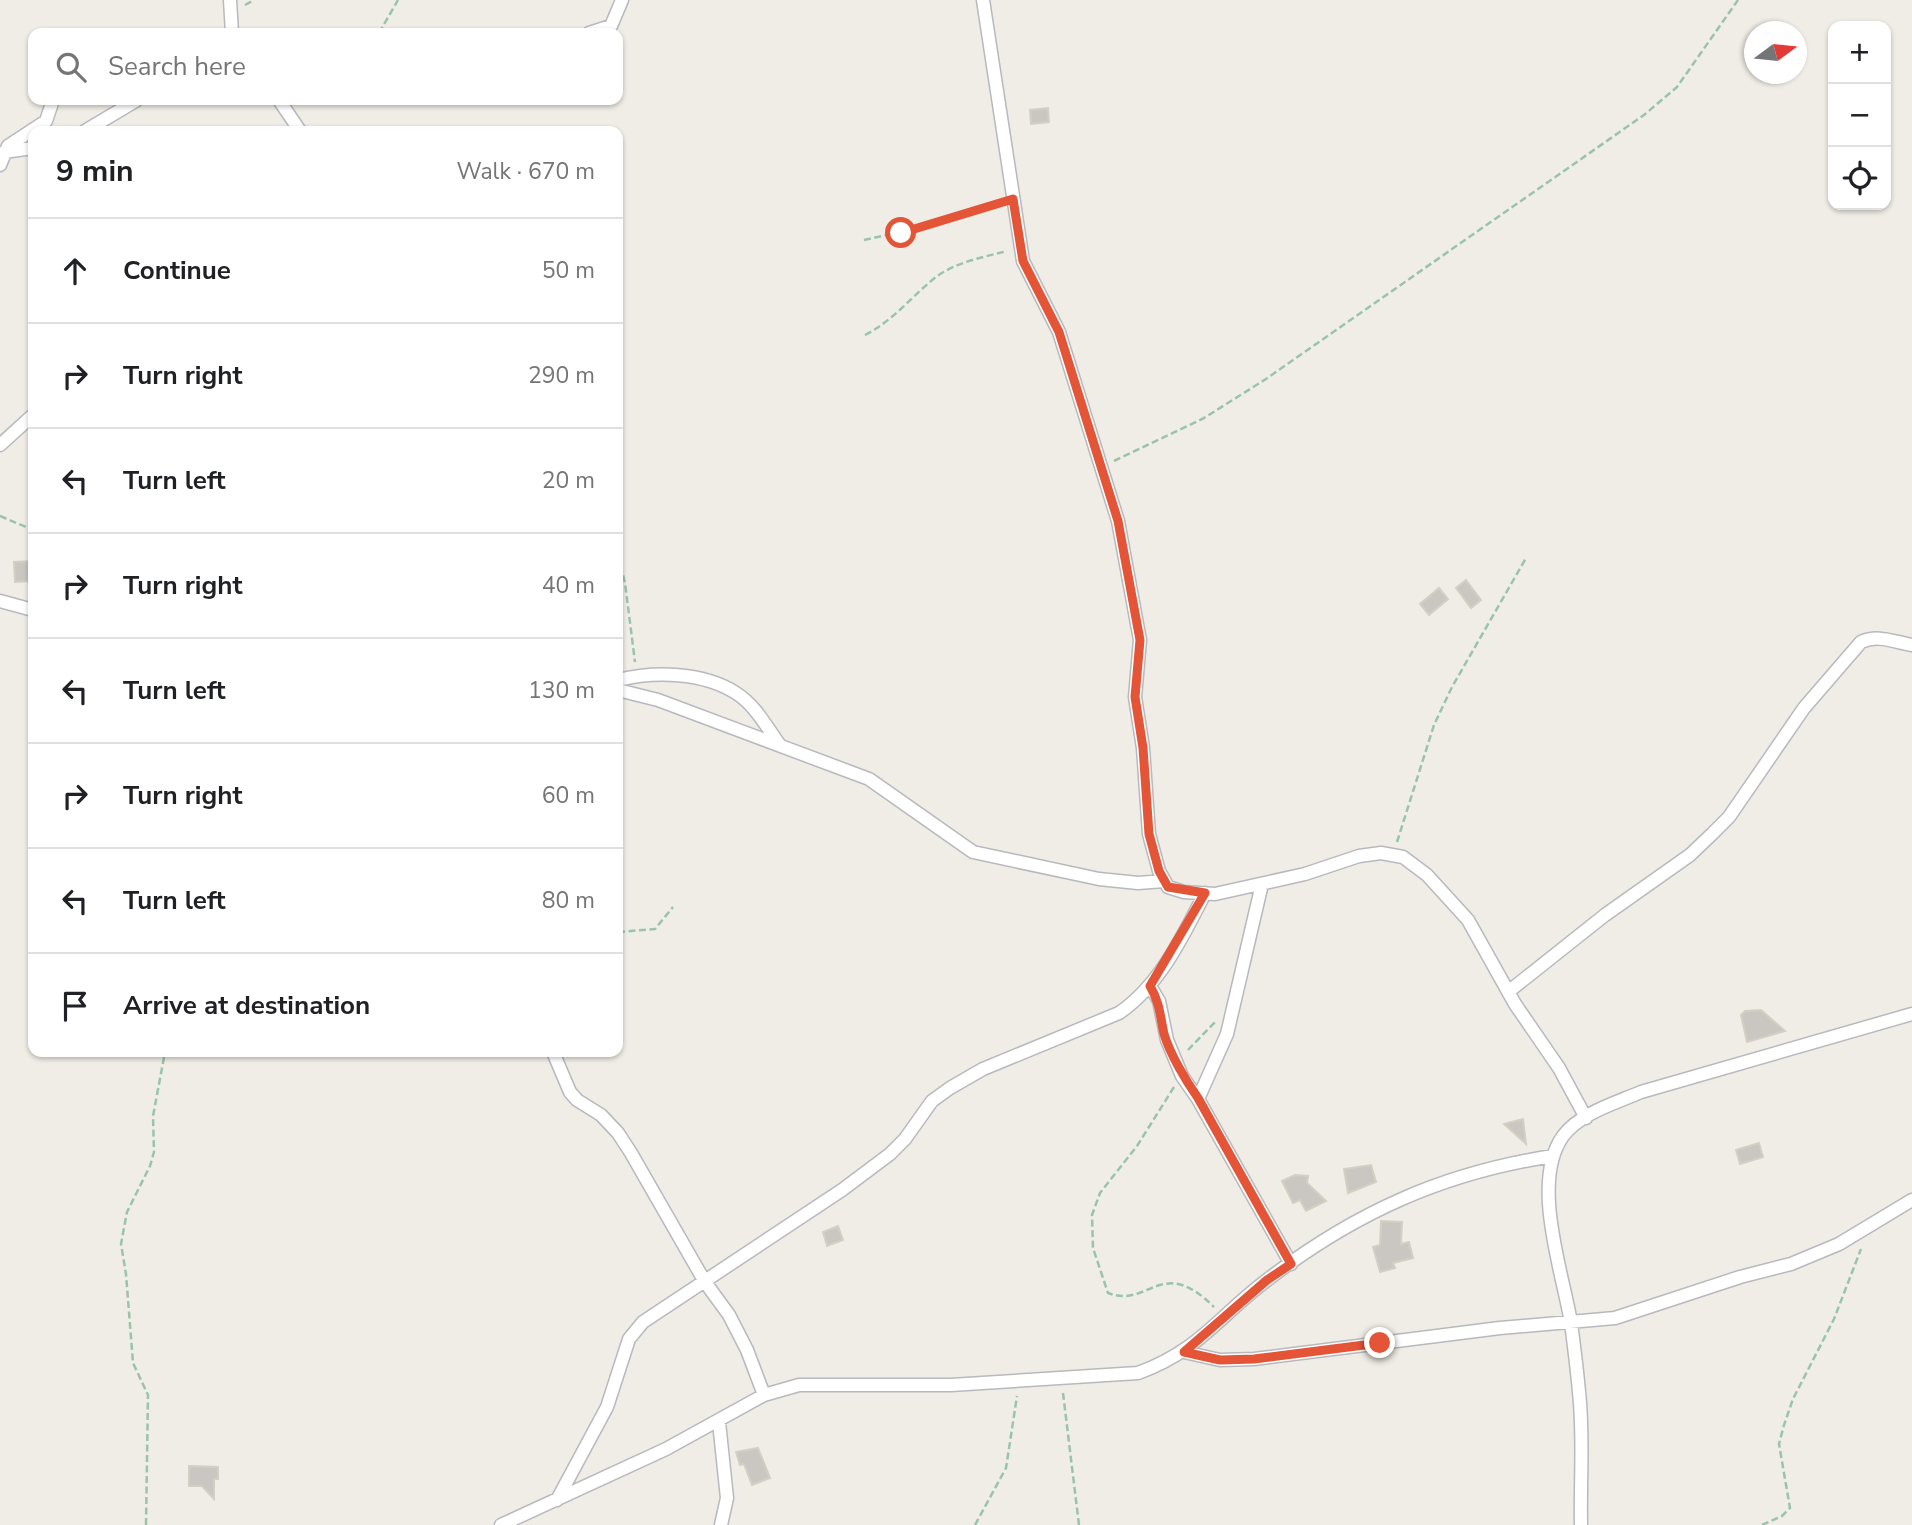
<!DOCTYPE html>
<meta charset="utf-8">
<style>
body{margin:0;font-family:"Nunito Sans",sans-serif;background:#f2f2f2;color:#202124}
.controls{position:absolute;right:21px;top:21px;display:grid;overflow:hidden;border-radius:14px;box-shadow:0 2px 5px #0004}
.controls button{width:63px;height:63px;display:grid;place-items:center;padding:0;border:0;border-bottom:2px solid #e0e0e0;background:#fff;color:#202124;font:35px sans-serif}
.compass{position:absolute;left:1744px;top:21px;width:63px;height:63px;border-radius:50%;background:#fff;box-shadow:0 2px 5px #0004;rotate:75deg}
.stop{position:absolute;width:21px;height:21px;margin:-16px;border:5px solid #e45436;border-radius:50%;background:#fff}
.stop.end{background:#e45436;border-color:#fff;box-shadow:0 2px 7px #0008}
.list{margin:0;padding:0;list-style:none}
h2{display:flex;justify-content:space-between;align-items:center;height:91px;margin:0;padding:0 28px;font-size:30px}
h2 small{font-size:23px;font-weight:400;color:#757577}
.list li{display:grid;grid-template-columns:46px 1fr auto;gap:21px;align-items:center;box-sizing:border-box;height:105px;padding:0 28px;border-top:2px solid #e0e0e0}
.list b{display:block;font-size:26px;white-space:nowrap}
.list em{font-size:23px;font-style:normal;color:#757577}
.icon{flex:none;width:38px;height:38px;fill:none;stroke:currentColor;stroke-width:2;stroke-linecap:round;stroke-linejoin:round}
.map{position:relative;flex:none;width:1912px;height:1525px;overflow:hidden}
.search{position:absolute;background:#fff;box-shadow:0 2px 5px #0004;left:28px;top:28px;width:595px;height:77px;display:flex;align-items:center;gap:18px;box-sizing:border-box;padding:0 24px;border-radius:14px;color:#757577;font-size:26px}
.panel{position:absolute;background:#fff;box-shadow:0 2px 5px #0004;left:28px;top:126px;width:595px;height:931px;border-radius:14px}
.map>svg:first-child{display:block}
.building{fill:#cac7c2;stroke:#d3d0c3;stroke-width:2}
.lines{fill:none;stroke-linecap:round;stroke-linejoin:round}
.minor-casing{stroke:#b7b9be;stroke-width:15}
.path{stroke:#9ac4aa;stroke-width:2.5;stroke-dasharray:7 3.5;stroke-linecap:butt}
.minor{stroke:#fff;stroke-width:12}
.route{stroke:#e45436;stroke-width:9}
</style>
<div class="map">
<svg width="1912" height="1525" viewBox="0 0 1912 1525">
<rect width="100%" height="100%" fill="#efede5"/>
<path class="building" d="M1048,108L1049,122L1031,124L1030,110Z
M33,561V581L15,582L14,562Z
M1466,580L1481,600L1471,608L1456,588Z
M1439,588L1448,599L1429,615L1420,604Z
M1761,1010L1785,1031L1747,1042L1741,1015L1745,1011Z
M1523,1119L1526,1144L1504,1124Z
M1759,1143L1763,1157L1740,1164L1736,1150Z
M1371,1165L1376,1182L1348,1193L1344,1169Z
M1295,1175L1308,1176L1307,1183L1326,1201L1306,1211L1300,1200L1293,1203L1282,1181Z
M1381,1221L1402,1222L1401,1244L1409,1242L1413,1258L1393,1263L1395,1268L1380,1272L1373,1247L1380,1245Z
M838,1226L843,1240L827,1246L823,1232Z
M758,1448L770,1478L752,1485L744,1464L740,1465L736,1452Z
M189,1466L218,1467V1479H214V1499L202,1486H189Z"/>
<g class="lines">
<defs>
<path id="minor" d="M230,0L232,33
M983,0L1023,261L1059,332L1118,521L1140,640L1135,697L1143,748L1149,834L1159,871L1168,887L1184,892L1215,894L1305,874L1359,856L1381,853L1403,857L1427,875L1468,920L1515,1004L1559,1068L1586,1118
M589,33L611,26L622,0
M279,100L300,131
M85,131L137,100
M4,152L33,148
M0,165L8,146L46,121L53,100
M0,445L33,415
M0,601L33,610
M618,680C655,671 703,672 736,693C755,705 766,726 779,744
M618,690L658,700L869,779L973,852L1099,879L1138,883L1164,881
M1150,986L1159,1001L1167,1040L1182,1076L1198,1099L1291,1264
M1508,992L1605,915L1690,855L1712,834L1729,817L1804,708L1861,642C1878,634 1894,642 1912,645
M553,1052L570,1092L577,1100L601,1115L618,1133L631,1153L705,1282L729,1315L747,1350L764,1395
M1198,1099L1227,1034L1262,884
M1184,1352L1220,1360L1254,1359L1500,1328L1615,1318L1740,1277L1791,1264L1839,1244L1912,1200
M719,1422L727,1498L721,1525
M557,1500L607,1407L629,1339L643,1322L842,1190L890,1154L905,1139L932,1101L950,1088L983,1069L1119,1013C1160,985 1183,936 1205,893
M501,1525L666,1449L764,1395L799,1385H951L1138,1373C1199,1351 1219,1316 1267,1280C1356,1212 1443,1173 1553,1156
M1581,1525C1580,1481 1584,1437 1579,1392C1577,1369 1574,1346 1571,1323C1563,1273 1530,1182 1563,1136C1580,1113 1616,1103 1641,1092L1912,1014"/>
</defs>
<use href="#minor" class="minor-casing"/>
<path class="path" d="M245,5L254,0
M379,33L398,0
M864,240L953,220L999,204
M865,335C894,320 912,296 936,277C956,262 984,257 1007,251
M1114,461L1204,418L1266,379L1644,115L1677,87L1738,0
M0,516L33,530
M618,555L625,583L635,662
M1397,842L1434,725L1452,687L1526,558
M618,932L655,929L673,907
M1188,1050L1215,1022
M1174,1087L1137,1146L1100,1193L1092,1215L1093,1248L1108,1293C1149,1309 1161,1254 1214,1307
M1063,1393L1079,1525
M146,1525L148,1395L133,1363L126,1274L121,1244L127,1212L150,1166L154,1152L153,1116L165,1052
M975,1525L1006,1468L1017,1396
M1762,1525L1782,1516L1790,1508L1779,1444L1784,1425L1793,1399L1834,1319L1861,1249"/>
<use href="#minor" class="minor"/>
</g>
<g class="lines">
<path class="route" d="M901,233L1013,199L1023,261L1059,332L1118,521L1140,640L1135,697L1143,748L1149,834L1159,871L1168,887L1205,893L1150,986C1160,1003 1160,1016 1164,1034C1170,1054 1186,1081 1198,1098L1291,1264L1267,1280L1184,1352L1220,1360L1254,1359L1380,1343"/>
</g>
</svg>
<div class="controls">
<button>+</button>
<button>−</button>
<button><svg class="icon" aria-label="locate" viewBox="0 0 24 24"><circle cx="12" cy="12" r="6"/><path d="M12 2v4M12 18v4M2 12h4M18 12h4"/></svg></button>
</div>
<svg class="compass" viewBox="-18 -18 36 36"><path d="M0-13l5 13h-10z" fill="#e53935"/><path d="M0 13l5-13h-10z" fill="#757577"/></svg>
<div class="stop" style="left:901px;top:233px"></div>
<div class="stop end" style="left:1380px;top:1343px"></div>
<div class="search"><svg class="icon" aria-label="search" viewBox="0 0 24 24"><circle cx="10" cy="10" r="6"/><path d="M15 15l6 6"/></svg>Search here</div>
<section class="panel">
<h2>9 min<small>Walk · 670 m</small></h2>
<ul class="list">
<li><svg class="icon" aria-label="ahead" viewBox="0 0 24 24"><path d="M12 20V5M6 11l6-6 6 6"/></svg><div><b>Continue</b></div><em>50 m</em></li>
<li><svg class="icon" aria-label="right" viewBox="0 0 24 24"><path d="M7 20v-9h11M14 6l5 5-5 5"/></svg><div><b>Turn right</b></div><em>290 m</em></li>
<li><svg class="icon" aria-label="left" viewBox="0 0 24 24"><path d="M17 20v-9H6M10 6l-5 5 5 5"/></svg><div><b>Turn left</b></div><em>20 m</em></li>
<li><svg class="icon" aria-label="right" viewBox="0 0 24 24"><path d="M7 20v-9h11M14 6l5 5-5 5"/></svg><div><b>Turn right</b></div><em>40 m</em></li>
<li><svg class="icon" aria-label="left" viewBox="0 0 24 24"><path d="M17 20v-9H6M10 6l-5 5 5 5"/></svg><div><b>Turn left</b></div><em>130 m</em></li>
<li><svg class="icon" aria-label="right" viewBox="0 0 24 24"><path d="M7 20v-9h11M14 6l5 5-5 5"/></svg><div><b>Turn right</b></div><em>60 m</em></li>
<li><svg class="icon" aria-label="left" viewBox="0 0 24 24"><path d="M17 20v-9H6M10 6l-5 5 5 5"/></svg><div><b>Turn left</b></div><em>80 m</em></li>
<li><svg class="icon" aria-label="arrive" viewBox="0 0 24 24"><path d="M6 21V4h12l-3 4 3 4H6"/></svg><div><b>Arrive at destination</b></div></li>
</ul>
</section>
</div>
